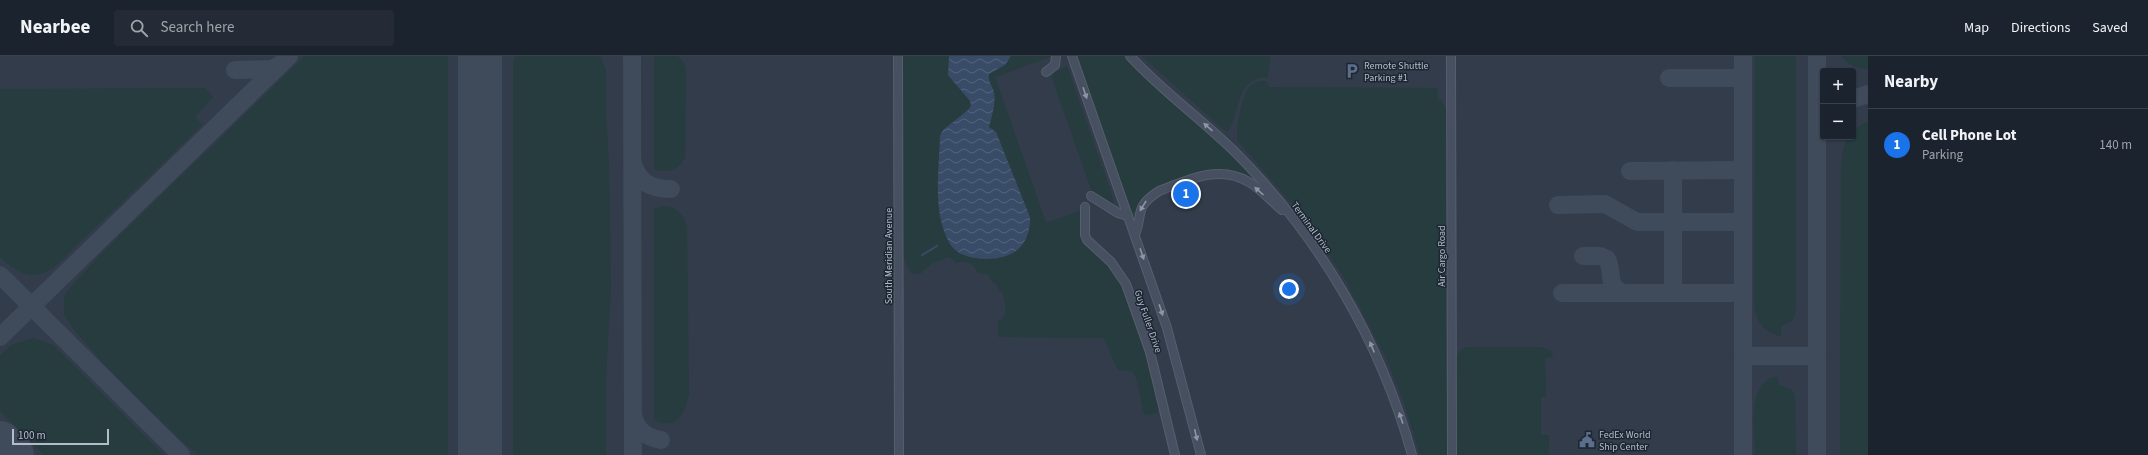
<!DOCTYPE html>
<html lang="en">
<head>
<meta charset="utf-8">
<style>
  body { margin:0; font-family:"Source Sans 3",sans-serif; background:#242b36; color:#f1f3f6 }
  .controls { position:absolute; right:12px; top:12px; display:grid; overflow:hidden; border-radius:4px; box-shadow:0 1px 3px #0004 }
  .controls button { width:36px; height:36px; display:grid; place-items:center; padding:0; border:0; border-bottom:1px solid #39404a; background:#1b232e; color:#f1f3f6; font:20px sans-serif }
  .scale { position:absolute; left:12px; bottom:10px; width:97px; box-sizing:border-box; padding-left:4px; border:2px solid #b4bcc9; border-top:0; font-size:11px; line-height:14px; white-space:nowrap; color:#b4bcc9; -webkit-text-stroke:3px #1d2633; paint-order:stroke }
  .you { position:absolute; left:1289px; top:233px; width:14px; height:14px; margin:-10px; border:3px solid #fff; border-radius:50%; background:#1a73e8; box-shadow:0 0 0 6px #1a73e833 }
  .badge { display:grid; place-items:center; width:26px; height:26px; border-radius:50%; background:#1a73e8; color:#fff; font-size:13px; font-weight:700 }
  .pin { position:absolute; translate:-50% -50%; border:2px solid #fff; box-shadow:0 1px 4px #0006 }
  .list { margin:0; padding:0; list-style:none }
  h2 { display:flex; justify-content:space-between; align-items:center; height:52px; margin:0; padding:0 16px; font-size:17px }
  h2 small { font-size:13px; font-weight:400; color:#a0a4aa }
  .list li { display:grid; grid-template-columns:26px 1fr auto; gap:12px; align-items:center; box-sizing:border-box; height:72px; padding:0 16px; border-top:1px solid #39404a }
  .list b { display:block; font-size:15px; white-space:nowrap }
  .list p { margin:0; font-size:13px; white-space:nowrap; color:#a0a4aa }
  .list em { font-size:13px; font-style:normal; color:#a0a4aa }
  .icon { flex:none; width:22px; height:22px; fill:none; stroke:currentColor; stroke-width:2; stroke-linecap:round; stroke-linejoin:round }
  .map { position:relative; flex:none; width:1868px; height:399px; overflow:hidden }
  header { display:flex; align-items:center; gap:24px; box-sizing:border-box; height:56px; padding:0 20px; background:#1b232e; border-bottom:1px solid #39404a }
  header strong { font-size:19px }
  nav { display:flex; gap:22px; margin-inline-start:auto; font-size:14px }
  .search { width:280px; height:36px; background:#242b36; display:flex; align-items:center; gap:10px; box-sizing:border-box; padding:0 14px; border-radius:4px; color:#a0a4aa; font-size:15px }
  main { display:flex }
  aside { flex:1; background:#1b232e }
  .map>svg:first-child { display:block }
  .airport { fill:#323c4b; fill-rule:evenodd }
  .grass { fill:#263c3f }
  .water { fill:url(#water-waves) }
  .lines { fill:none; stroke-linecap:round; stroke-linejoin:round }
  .stream { stroke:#394c67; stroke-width:2 }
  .taxiway { stroke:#3f4a5a; stroke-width:18 }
  .runway { stroke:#3f4a5a; stroke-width:44 }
  .secondary-casing { stroke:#565f6c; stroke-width:10 }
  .secondary { stroke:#465061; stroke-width:8 }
  .oneway { fill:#8e96a5 }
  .labels { text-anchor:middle; stroke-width:3; stroke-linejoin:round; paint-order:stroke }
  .poi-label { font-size:10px; fill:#b4bcc9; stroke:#1d2633; text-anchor:start }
  .street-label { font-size:10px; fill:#b4bcc9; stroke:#1d2633 }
</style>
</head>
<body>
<header>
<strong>Nearbee</strong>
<div class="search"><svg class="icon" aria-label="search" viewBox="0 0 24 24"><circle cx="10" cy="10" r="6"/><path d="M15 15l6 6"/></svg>Search here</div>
<nav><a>Map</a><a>Directions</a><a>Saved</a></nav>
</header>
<main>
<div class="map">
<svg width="1868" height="399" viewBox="0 0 1868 399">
  <defs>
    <pattern id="water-waves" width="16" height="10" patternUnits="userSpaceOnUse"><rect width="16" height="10" fill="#394c67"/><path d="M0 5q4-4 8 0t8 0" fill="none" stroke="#53647b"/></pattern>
  </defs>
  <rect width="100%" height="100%" fill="#242f3e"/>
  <!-- airport -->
  <path class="airport" d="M0 0H1868V399H0ZM1823 15H1853V81H1823Z"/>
  <!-- grass -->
  <g class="grass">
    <path d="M305 0H448V399H199L183 386 108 312 74 274 64 258V241L68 234 107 192Z"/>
    <path d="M515 0H600L606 14V55L609 110 611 230 606 323V399H513V10Z"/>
    <path d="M654 0H678L684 7 686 15 685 102C677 114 668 118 654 113Z"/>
    <path d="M902 0H1053L995 21 1046 167 1079 155 1082 153V184L1113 215 1122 229 1141 283 1160 352 1157 357 1146 359 1141 353H1143L1136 321 1131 315 1118 314 1104 282 998 281V266C1010 259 1004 248 1003 236L999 235 996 228 993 227 988 218 978 217C972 206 968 204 955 207L954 204 948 201 931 208 920 218 911 217 904 204 902 182Z"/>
    <path d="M1076 0H1125L1218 85 1252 121 1251 123C1226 107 1203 114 1177 123 1158 130 1144 136 1136 156H1130Z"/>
    <path d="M1142 0H1270L1268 21C1237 22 1241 48 1231 70L1228 75H1225Z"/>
    <path d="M1755 0H1796V254L1792 265 1781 270V280C1764 277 1756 265 1754 248Z"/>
    <path d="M1842 0H1868V13C1856 12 1848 10 1842 0Z"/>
    <path d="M1067 10 1114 145 1112 149 1092 136 1052 22 1054 17Z"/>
    <path d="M1266 25 1269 31 1437 32 1438 44 1442 45 1446 53 1447 399H1420L1404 346 1386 302 1345 223 1303 161 1238 85C1235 75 1242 40 1249 31 1254 26 1260 25 1266 25Z"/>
    <path d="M205 32 213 41 195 61 202 69C162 108 121 148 80 186 69 196 56 213 43 217 25 223 12 212 0 201V33Z"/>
    <path d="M1868 65V399H1840L1841 111 1843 94 1847 83 1853 81 1855 73Z"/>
    <path d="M664 150C677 151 683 158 687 170L689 337C686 355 677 376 654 364V153Z"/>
    <path d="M34 282 53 289 164 399H44L0 355V300L11 289Z"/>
    <path d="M1468 291H1541L1551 295 1553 301 1545 302 1546 341H1541V379H1549V399H1455V303L1460 294Z"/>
    <path d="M1773 321H1778L1779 329 1792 334 1795 339 1796 399H1755C1755 374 1746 334 1773 321Z"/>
  </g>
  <!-- water -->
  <path class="water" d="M949 0H1011L1005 9 989 18C989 27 990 26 993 33 997 44 992 59 989 71L996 76 1030 161C1031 174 1025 191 1013 197 997 206 961 206 950 188 932 157 939 115 940 80L943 74 968 54 971 50 970 45 948 19Z"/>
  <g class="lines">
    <!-- stream -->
    <path class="stream" d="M922 199 937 190"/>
    <!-- taxiway -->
    <g class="taxiway">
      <path d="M632 0 633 399"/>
      <path d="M1743 0V399"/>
      <path d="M1817 0V399"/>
      <path d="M235 14 271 13 278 10"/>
      <path d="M1669 22H1743"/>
      <path d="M480 34 483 0"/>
      <path d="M1853 43 1868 38"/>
      <path d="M633 107C638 127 652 133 671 133"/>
      <path d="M1673 114V236"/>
      <path d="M1630 115 1742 114"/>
      <path d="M1558 149 1605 148 1637 166H1743"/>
      <path d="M1583 200H1600L1607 203C1614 215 1606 229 1621 236"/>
      <path d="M0 219 181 399"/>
      <path d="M1562 237H1743"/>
      <path d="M0 281 289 0"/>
      <path d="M1743 300H1817"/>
      <path d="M633 359C636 374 648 382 661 384"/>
    </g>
    <!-- runway -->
    <g class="runway">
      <path d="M480 0V399"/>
      <path d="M0 387 12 399"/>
    </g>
    <defs>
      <g id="secondary">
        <path d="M898 0 899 399"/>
        <path d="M1072 0 1167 272 1201 399"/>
        <path d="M1130 0C1163 36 1203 64 1237 98 1320 182 1381 286 1412 399"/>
        <path d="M1451 0 1452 399"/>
        <path d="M1046 16 1055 9 1056 0"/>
        <path d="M1091 140 1118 157 1128 160"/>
        <path d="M1085 151V179L1087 184 1111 206 1126 228 1150 296 1175 399"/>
        <path d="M1135 179C1144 157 1133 152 1159 135 1188 124 1219 108 1249 126 1261 133 1272 146 1282 154"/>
      </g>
    </defs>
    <!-- secondary casing -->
    <use href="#secondary" class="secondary-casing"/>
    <!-- secondary -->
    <use href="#secondary" class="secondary"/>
  </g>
  <!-- one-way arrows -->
  <defs><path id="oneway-solid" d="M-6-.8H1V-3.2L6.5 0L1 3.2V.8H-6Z"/></defs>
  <g class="oneway">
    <use href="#oneway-solid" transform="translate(1085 37) rotate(71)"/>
    <use href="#oneway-solid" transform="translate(1208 71) rotate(-139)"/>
    <use href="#oneway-solid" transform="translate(1259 135) rotate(-138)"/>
    <use href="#oneway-solid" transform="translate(1143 150) rotate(122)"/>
    <use href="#oneway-solid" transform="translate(1142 198) rotate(71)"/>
    <use href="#oneway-solid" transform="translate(1161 254) rotate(72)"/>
    <use href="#oneway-solid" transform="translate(1372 291) rotate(-113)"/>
    <use href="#oneway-solid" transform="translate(1401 362) rotate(-109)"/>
    <use href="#oneway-solid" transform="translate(1196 379) rotate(77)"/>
  </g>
  <!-- icons -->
  <defs>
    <symbol id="parking-bare" viewBox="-9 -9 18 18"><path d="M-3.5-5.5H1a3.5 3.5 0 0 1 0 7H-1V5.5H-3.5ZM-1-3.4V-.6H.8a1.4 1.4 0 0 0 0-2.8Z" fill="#5c6f8a" stroke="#1d2633" stroke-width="2.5" paint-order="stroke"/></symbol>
    <symbol id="civic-bare" viewBox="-9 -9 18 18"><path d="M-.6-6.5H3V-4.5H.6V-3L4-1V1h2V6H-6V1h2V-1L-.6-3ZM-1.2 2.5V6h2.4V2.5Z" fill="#5c6f8a" stroke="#1d2633" stroke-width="2.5" paint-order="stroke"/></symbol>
  </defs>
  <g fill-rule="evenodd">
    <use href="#parking-bare" x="1341" y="4" width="22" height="22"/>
    <use href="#civic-bare" x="1576" y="373" width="22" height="22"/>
  </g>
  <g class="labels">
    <!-- poi labels -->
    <g class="poi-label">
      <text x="1364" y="13">Remote Shuttle<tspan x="1364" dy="12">Parking #1</tspan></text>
      <text x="1599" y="382">FedEx World<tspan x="1599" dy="12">Ship Center</tspan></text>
    </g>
    <!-- street labels -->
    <g class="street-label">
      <text transform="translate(1312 171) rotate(54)" y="4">Terminal Drive</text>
      <text transform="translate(888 200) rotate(-90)" y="4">South Meridian Avenue</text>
      <text transform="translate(1441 200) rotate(-90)" y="4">Air Cargo Road</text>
      <text transform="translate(1149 265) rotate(71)" y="4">Guy Fuller Drive</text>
    </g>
  </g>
</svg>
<div class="controls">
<button>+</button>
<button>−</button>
</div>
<div class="scale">100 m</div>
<div class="you"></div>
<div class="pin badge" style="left:1186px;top:138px">1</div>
</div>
<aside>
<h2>Nearby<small></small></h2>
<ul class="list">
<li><span class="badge">1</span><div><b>Cell Phone Lot</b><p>Parking</p></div><em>140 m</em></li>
</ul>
</aside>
</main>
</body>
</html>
